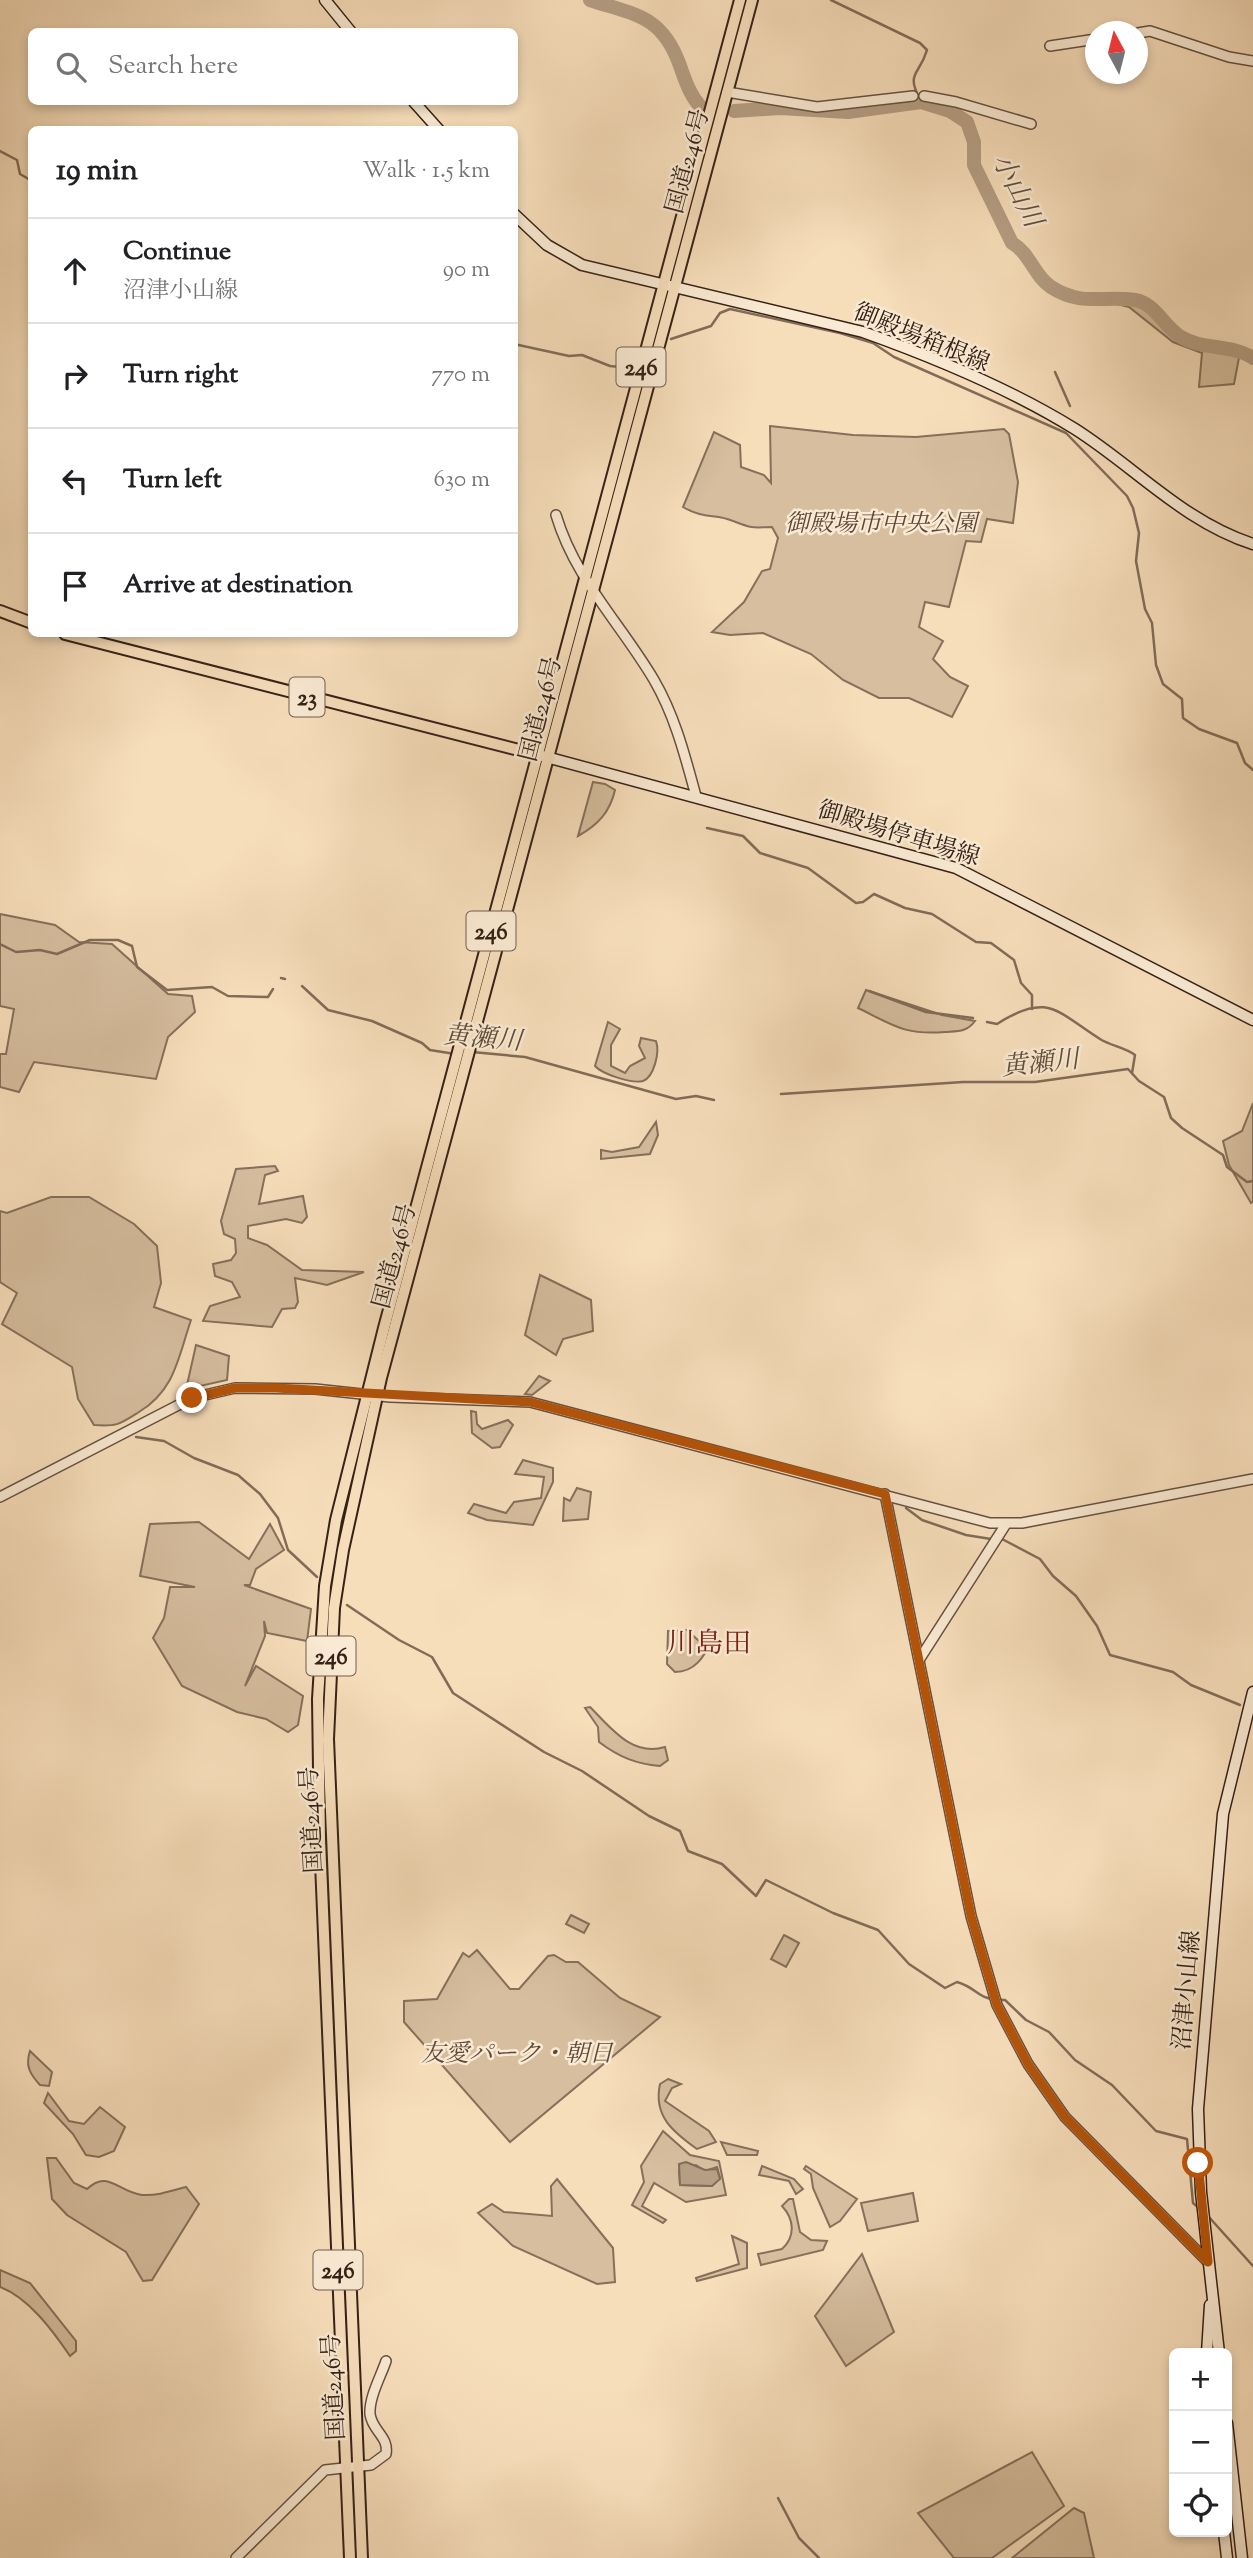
<!DOCTYPE html>
<html lang="en">
<head>
<meta charset="utf-8">
<style>
  body { margin:0; font-family:"Sorts Mill Goudy","Noto Serif JP",serif; background:#f6f6f6; color:#202124 }
  .controls { position:absolute; right:21px; bottom:21px; display:grid; overflow:hidden; border-radius:10px; box-shadow:0 4px 10px #0003 }
  .controls button { width:63px; height:63px; display:grid; place-items:center; padding:0; border:0; border-bottom:2px solid #e0e0e0; background:#fff; color:#202124; font:35px sans-serif }
  .compass { position:absolute; left:1085px; top:21px; width:63px; height:63px; border-radius:50%; background:#fff; box-shadow:0 4px 10px #0003; rotate:353deg }
  .stop { position:absolute; width:21px; height:21px; margin:-16px; border:5px solid #b45309; border-radius:50%; background:#fff }
  .stop.end { background:#b45309; border-color:#fff; box-shadow:0 2px 7px #0008 }
  .list { margin:0; padding:0; list-style:none }
  h2 { display:flex; justify-content:space-between; align-items:center; height:91px; margin:0; padding:0 28px; font-size:30px }
  h2 small { font-size:23px; font-weight:400; color:#757577 }
  .list li { display:grid; grid-template-columns:46px 1fr auto; gap:21px; align-items:center; box-sizing:border-box; height:105px; padding:0 28px; border-top:2px solid #e0e0e0 }
  .list b { display:block; font-size:26px; white-space:nowrap }
  .list p { margin:0; font-size:23px; white-space:nowrap; color:#757577 }
  .list em { font-size:23px; font-style:normal; color:#757577 }
  .icon { flex:none; width:38px; height:38px; fill:none; stroke:currentColor; stroke-width:2; stroke-linecap:round; stroke-linejoin:round }
  .map { position:relative; flex:none; width:1253px; height:2558px; overflow:hidden }
  .search { position:absolute; background:#fff; box-shadow:0 4px 10px #0003; left:28px; top:28px; width:490px; height:77px; display:flex; align-items:center; gap:18px; box-sizing:border-box; padding:0 24px; border-radius:10px; color:#757577; font-size:26px }
  .panel { position:absolute; background:#fff; box-shadow:0 4px 10px #0003; left:28px; top:126px; width:490px; height:511px; border-radius:10px }
  .map>svg:first-child { display:block }
  .green { fill:#d6be9f; stroke:#86705b; stroke-width:2; fill-rule:evenodd }
  .water { fill:#b59e83; stroke:#826c58; stroke-width:2 }
  .lines { fill:none; stroke-linecap:round; stroke-linejoin:round }
  .stream { stroke:#826c58; stroke-width:2.5 }
  .river { stroke:#b59e83; stroke-width:14 }
  .tertiary-casing { stroke:#665040; stroke-width:12 }
  .secondary-casing { stroke:#362117; stroke-width:13 }
  .primary-casing { stroke:#362117; stroke-width:14 }
  .trunk-casing { stroke:#362117; stroke-width:14 }
  .tertiary { stroke:#faead3; stroke-width:9 }
  .secondary { stroke:#faead3; stroke-width:10 }
  .primary { stroke:#f7debb; stroke-width:10 }
  .trunk { stroke:#f7debb; stroke-width:10 }
  .route { stroke:#b45309; stroke-width:9 }
  .labels { text-anchor:middle; stroke-width:5; stroke-linejoin:round; paint-order:stroke }
  .shield { fill:#faead3; stroke:#715d4f; stroke-width:2 }
  .shield-label { font-size:23px; font-weight:bold; fill:#362117 }
  .street-label { font-size:24px; fill:#362117; stroke:#faead3 }
  .park-label { font-size:24px; font-style:italic; fill:#5e4839; stroke:#faead3 }
  .water-label { font-size:26px; font-style:italic; fill:#624d3d; stroke:#faead3 }
  .quarter-label { font-size:28px; fill:#7a1f14; stroke:#faead3 }
</style>
</head>
<body>
<div class="map">
<svg width="1253" height="2558" viewBox="0 0 1253 2558">
  <rect width="100%" height="100%" fill="#f7debb"/>
  <filter id="stains"><feTurbulence type="fractalNoise" baseFrequency=".00286" numOctaves="4"/><feColorMatrix values="0 0 0 0 .2 0 0 0 0 .09 0 0 0 0 .02 0 0 0 .5 -.17"/></filter>
  <radialGradient id="worn" r=".72"><stop offset=".6" stop-color="#630" stop-opacity="0"/><stop offset="1" stop-color="#630" stop-opacity=".3"/></radialGradient>
  <!-- green -->
  <g class="green">
    <path d="M1077 294 1148 300 1186 337 1241 347 1234 384 1199 387 1202 353 1173 342 1129 307Z"/>
    <path d="M770 426 853 435 916 437 1004 429 1009 434 1018 482 1013 523 987 519 981 542 966 541 949 607 925 602 919 627 943 641 933 659 950 677 968 686 952 717 909 698H879L843 680 811 654 763 633 730 635 712 632 744 602 762 571 770 569 778 538 772 527C750 528 751 528 733 521 715 513 705 520 683 507L714 432 740 445 741 467 764 475 771 483Z"/>
    <path d="M593 782 605 784 615 790C610 812 598 825 578 836Z"/>
    <path d="M0 914 55 925 79 942 112 944 168 994 192 996 195 1012 168 1037 156 1079 34 1062 19 1092 0 1087V1054H6L14 1009 0 1006Z"/>
    <path d="M866 990 942 1015 975 1021C967 1032 958 1031 945 1032 904 1035 895 1026 858 1008Z"/>
    <path d="M608 1022 620 1029 611 1045V1066L625 1073 630 1066 645 1058 639 1046 641 1038 656 1041C660 1052 654 1077 643 1081 632 1084 602 1074 595 1066Z"/>
    <path d="M1253 1103V1202L1251 1203 1229 1165 1223 1141 1242 1131Z"/>
    <path d="M656 1122 658 1135 650 1154 601 1159V1150L612 1152 639 1147Z"/>
    <path d="M275 1166 278 1171 265 1175 259 1204 303 1196 307 1217 302 1223 286 1219 248 1226V1238L267 1245 302 1270 364 1272 327 1285 295 1278 298 1302 295 1308 282 1309 272 1327 203 1321 210 1306 240 1297 232 1282 215 1276 213 1264 231 1260 236 1253 235 1239 224 1234 221 1221 236 1169Z"/>
    <path d="M51 1197H89L134 1224 157 1246 161 1283 154 1307 191 1320C178 1358 175 1390 139 1412 120 1424 117 1427 94 1425L78 1399 72 1367 2 1324 17 1293 0 1282V1211L7 1213Z"/>
    <path d="M540 1275 591 1300 593 1331 563 1339 556 1355 525 1335Z"/>
    <path d="M196 1345 229 1356 227 1380 191 1388 187 1385Z"/>
    <path d="M539 1376 550 1381 532 1395 525 1394Z"/>
    <path d="M471 1411 476 1412 477 1424 482 1429 508 1420 513 1425 500 1447 492 1448 472 1433Z"/>
    <path d="M523 1460 553 1468V1482L533 1525 487 1520 468 1513 474 1504 506 1513 514 1502 541 1498 544 1477 515 1474Z"/>
    <path d="M577 1488 591 1492 588 1519 563 1521 564 1498 570 1501Z"/>
    <path d="M199 1522 249 1559 270 1524 284 1550 256 1569 250 1585H244L311 1609 307 1641 267 1633 264 1621 265 1636 245 1686 256 1666 303 1696 298 1725 288 1732 266 1719 237 1712 182 1686 153 1638 164 1618 170 1587H195L140 1576 150 1524Z"/>
    <path d="M687 1630 701 1643 712 1640C704 1657 695 1672 675 1672L667 1664 668 1631Z"/>
    <path d="M590 1707C611 1728 632 1757 665 1747L668 1760 660 1766C636 1764 619 1757 599 1742L598 1727 585 1708Z"/>
    <path d="M571 1915 589 1924 584 1933 566 1924Z"/>
    <path d="M784 1935 799 1943 786 1967 771 1959Z"/>
    <path d="M477 1950 510 1989H519L548 1956 554 1955 566 1962H578L620 1998 660 2017 510 2142 404 2022V2001L437 1999 463 1953 469 1957Z"/>
    <path d="M30 2051 52 2072 49 2086 40 2085C30 2074 25 2066 30 2051Z"/>
    <path d="M668 2079 681 2084 672 2088 665 2101 709 2131 716 2142 697 2149C673 2132 653 2116 660 2084Z"/>
    <path d="M48 2093 69 2121 84 2124 100 2107 125 2127 114 2151 99 2157 86 2155 73 2134 44 2103Z"/>
    <path d="M663 2131 690 2155 719 2161 726 2195 686 2202 654 2183 642 2206 666 2220 663 2223 632 2205 644 2182 641 2166ZM696 2165 705 2171 717 2167 720 2178 712 2186 680 2185 679 2170Z"/>
    <path d="M721 2142 758 2151 757 2155H727Z"/>
    <path d="M47 2158H56L74 2183 87 2189C108 2169 118 2192 142 2195 157 2196 171 2191 186 2187L199 2204 152 2280 143 2281 126 2252 67 2215 52 2199Z"/>
    <path d="M762 2166 794 2179 803 2189 796 2194 789 2181 759 2175Z"/>
    <path d="M806 2166 857 2199 840 2221 830 2227 813 2188 811 2174 804 2169Z"/>
    <path d="M557 2179 613 2248 615 2282 597 2284 513 2246 478 2213 492 2204 504 2212 552 2216 551 2186Z"/>
    <path d="M913 2193 918 2221 868 2231 861 2203Z"/>
    <path d="M789 2199H793L800 2232 811 2240 827 2241 823 2250 761 2265 758 2254 782 2249C796 2236 794 2219 782 2206Z"/>
    <path d="M732 2236 747 2243V2268L697 2281 696 2278 739 2264Z"/>
    <path d="M862 2254 894 2332 846 2366 815 2316Z"/>
    <path d="M0 2270 30 2283 76 2341V2351L70 2356C53 2331 29 2298 0 2287Z"/>
    <path d="M1032 2452 1064 2506 992 2558H954L918 2513Z"/>
    <path d="M1074 2508 1084 2513 1094 2558H1012Z"/>
  </g>
  <!-- water -->
  <path class="water" d="M686 2162 705 2170 717 2169 720 2179 712 2186 680 2185 679 2164Z"/>
  <g class="lines">
    <!-- stream -->
    <g class="stream">
      <path d="M831 0 920 43 927 50C919 77 905 71 921 102"/>
      <path d="M0 151 17 160 20 174 32 181"/>
      <path d="M671 339 711 326 720 313 730 309 840 333 873 343 894 357 1066 433 1127 496 1133 508 1139 533 1136 561 1145 609 1152 623 1156 665 1163 684 1182 699 1183 718 1199 729 1237 743 1245 763 1253 770"/>
      <path d="M514 344 569 356 582 355 610 366 620 367 636 361"/>
      <path d="M1055 372 1070 406"/>
      <path d="M707 828 743 836 760 853 808 868 856 903 863 902 874 894 905 908 932 914 976 942 991 943 1014 960 1021 983 1032 995V1009"/>
      <path d="M0 944 16 952 40 950 57 954 90 940H118L132 946 137 967 167 990 212 987 228 996 268 997 273 989"/>
      <path d="M281 978 285 979"/>
      <path d="M302 986 328 1010 372 1021 422 1043 430 1050 455 1054"/>
      <path d="M869 991 926 1012 973 1018"/>
      <path d="M987 1022 997 1024C1048 991 1057 1012 1100 1039 1111 1046 1124 1047 1135 1055L1132 1073"/>
      <path d="M472 1052 525 1057 676 1099 696 1096 714 1100"/>
      <path d="M781 1094 963 1082H1035L1128 1069 1139 1081 1164 1097 1171 1118 1182 1128 1223 1155 1227 1167 1247 1182 1253 1181"/>
      <path d="M136 1437 164 1441 194 1458 238 1475 260 1494 278 1518 288 1550 317 1577"/>
      <path d="M906 1508 922 1520 966 1535 991 1539"/>
      <path d="M1002 1539 1040 1559 1053 1576 1076 1596 1097 1626 1110 1655 1173 1672 1191 1685 1240 1705"/>
      <path d="M347 1605 399 1640 432 1657 453 1693 544 1752 582 1771 649 1816 680 1831 688 1851 722 1864 756 1896 766 1880 833 1913 878 1930 909 1964 945 1988 957 1982C980 1989 976 2000 1005 2000L1026 2020 1049 2032 1075 2060 1112 2085 1156 2131 1187 2139 1193 2203 1200 2209"/>
      <path d="M1208 2216 1253 2266"/>
      <path d="M778 2498 799 2538 819 2558"/>
    </g>
    <!-- river -->
    <g class="river">
      <path d="M590 0C635 15 661 15 679 63 685 79 689 94 700 106"/>
      <path d="M734 111 780 108 848 112 921 102 950 111 967 122 974 142V165L1012 243C1030 253 1034 276 1051 287 1082 307 1104 295 1135 300 1155 303 1164 327 1181 337 1202 350 1232 344 1253 358"/>
    </g>
    <defs>
      <g id="tertiary">
        <path d="M1138 33 1150 31 1229 57 1253 61"/>
        <path d="M1050 46 1096 39"/>
        <path d="M727 92 817 107 913 96"/>
        <path d="M924 96 956 102 1031 124"/>
        <path d="M556 515C575 579 621 624 654 680 675 716 685 756 696 796"/>
        <path d="M885 1494 971 1916 997 2005 1028 2064 1065 2117 1208 2262"/>
        <path d="M0 1497 192 1398 235 1388 315 1389 390 1397 530 1402 990 1523H1022L1253 1479"/>
        <path d="M919 1660 1006 1524"/>
        <path d="M236 2558 325 2470 371 2465 386 2454C389 2436 372 2431 370 2414 369 2397 381 2376 386 2361"/>
      </g>
      <g id="secondary">
        <path d="M325 0 351 32"/>
        <path d="M414 102 439 130"/>
        <path d="M514 214 547 245 582 265 863 332C933 357 1012 390 1075 429 1135 467 1184 522 1253 544"/>
        <path d="M550 758 956 868 1253 1020"/>
        <path d="M1207 2353 1210 2305"/>
        <path d="M1219 2353 1201 2192 1198 2109 1223 1814 1253 1692"/>
        <path d="M1227 2423 1242 2558"/>
        <path d="M1224 2532 1227 2558"/>
      </g>
      <g id="primary">
        <path d="M0 611 32 623"/>
        <path d="M65 634 550 758"/>
      </g>
      <g id="trunk">
        <path d="M350 2558 320 1839 318 1699 325 1586 336 1520 384 1328 740 0"/>
        <path d="M362 2558 328 1739 334 1608 343 1550 381 1378 752 0"/>
      </g>
    </defs>
    <!-- tertiary casing -->
    <use href="#tertiary" class="tertiary-casing"/>
    <!-- secondary casing -->
    <use href="#secondary" class="secondary-casing"/>
    <!-- primary casing -->
    <use href="#primary" class="primary-casing"/>
    <!-- trunk casing -->
    <use href="#trunk" class="trunk-casing"/>
    <!-- tertiary -->
    <use href="#tertiary" class="tertiary"/>
    <!-- secondary -->
    <use href="#secondary" class="secondary"/>
    <!-- primary -->
    <use href="#primary" class="primary"/>
    <!-- trunk -->
    <use href="#trunk" class="trunk"/>
  </g>
  <g class="lines">
    <!-- route -->
    <path class="route" d="M192 1398 235 1388H276L530 1402 885 1494 971 1916 997 2005 1028 2064 1065 2117 1208 2262 1198 2163"/>
  </g>
  <g class="labels">
    <!-- shield labels -->
    <g class="shield">
      <rect x="616.5" y="347.5" width="49" height="39" rx="5"/>
      <rect x="289.5" y="677.5" width="35" height="39" rx="5"/>
      <rect x="466.5" y="911.5" width="49" height="39" rx="5"/>
      <rect x="306.5" y="1636.5" width="49" height="39" rx="5"/>
      <rect x="313.5" y="2250.5" width="49" height="39" rx="5"/>
    </g>
    <g class="shield-label">
      <text x="641" y="375">246</text>
      <text x="307" y="705">23</text>
      <text x="491" y="939">246</text>
      <text x="331" y="1664">246</text>
      <text x="338" y="2278">246</text>
    </g>
    <!-- street labels -->
    <g class="street-label">
      <text transform="translate(687 161) rotate(-75)" y="8">国道246号</text>
      <text transform="translate(922 337) rotate(22)" y="8">御殿場箱根線</text>
      <text transform="translate(540 709) rotate(-76)" y="8">国道246号</text>
      <text transform="translate(899 833) rotate(17)" y="8">御殿場停車場線</text>
      <text transform="translate(394 1256) rotate(-75)" y="8">国道246号</text>
      <text transform="translate(311 1820) rotate(-93)" y="8">国道246号</text>
      <text transform="translate(1186 1990) rotate(-85)" y="8">沼津小山線</text>
      <text transform="translate(333 2387) rotate(-93)" y="8">国道246号</text>
    </g>
    <!-- park labels -->
    <g class="park-label">
      <text x="881" y="531">御殿場市中央公園</text>
      <text x="517" y="2061">友愛パーク・朝日</text>
    </g>
    <!-- water labels -->
    <g class="water-label">
      <text transform="translate(1018 190) rotate(63)" y="9">小山川</text>
      <text transform="translate(483 1037) rotate(5)" y="9">黄瀬川</text>
      <text transform="translate(1040 1062) rotate(-6)" y="9">黄瀬川</text>
    </g>
    <!-- quarter labels -->
    <g class="quarter-label">
      <text x="709" y="1652">川島田</text>
    </g>
  </g>
  <rect width="100%" height="100%" filter="url(#stains)"/>
  <rect width="100%" height="100%" fill="url(#worn)"/>
</svg>
<div class="controls">
<button>+</button>
<button>−</button>
<button><svg class="icon" aria-label="locate" viewBox="0 0 24 24"><circle cx="12" cy="12" r="6"/><path d="M12 2v4M12 18v4M2 12h4M18 12h4"/></svg></button>
</div>
<svg class="compass" viewBox="-18 -18 36 36"><path d="M0-13l5 13h-10z" fill="#e53935"/><path d="M0 13l5-13h-10z" fill="#757577"/></svg>
<div class="stop" style="left:1198px;top:2163px"></div>
<div class="stop end" style="left:192px;top:1398px"></div>
<div class="search"><svg class="icon" aria-label="search" viewBox="0 0 24 24"><circle cx="10" cy="10" r="6"/><path d="M15 15l6 6"/></svg>Search here</div>
<section class="panel">
<h2>19 min<small>Walk · 1.5 km</small></h2>
<ul class="list">
<li><svg class="icon" aria-label="ahead" viewBox="0 0 24 24"><path d="M12 20V5M6 11l6-6 6 6"/></svg><div><b>Continue</b><p>沼津小山線</p></div><em>90 m</em></li>
<li><svg class="icon" aria-label="right" viewBox="0 0 24 24"><path d="M7 20v-9h11M14 6l5 5-5 5"/></svg><div><b>Turn right</b></div><em>770 m</em></li>
<li><svg class="icon" aria-label="left" viewBox="0 0 24 24"><path d="M17 20v-9H6M10 6l-5 5 5 5"/></svg><div><b>Turn left</b></div><em>630 m</em></li>
<li><svg class="icon" aria-label="arrive" viewBox="0 0 24 24"><path d="M6 21V4h12l-3 4 3 4H6"/></svg><div><b>Arrive at destination</b></div></li>
</ul>
</section>
</div>
</body>
</html>
